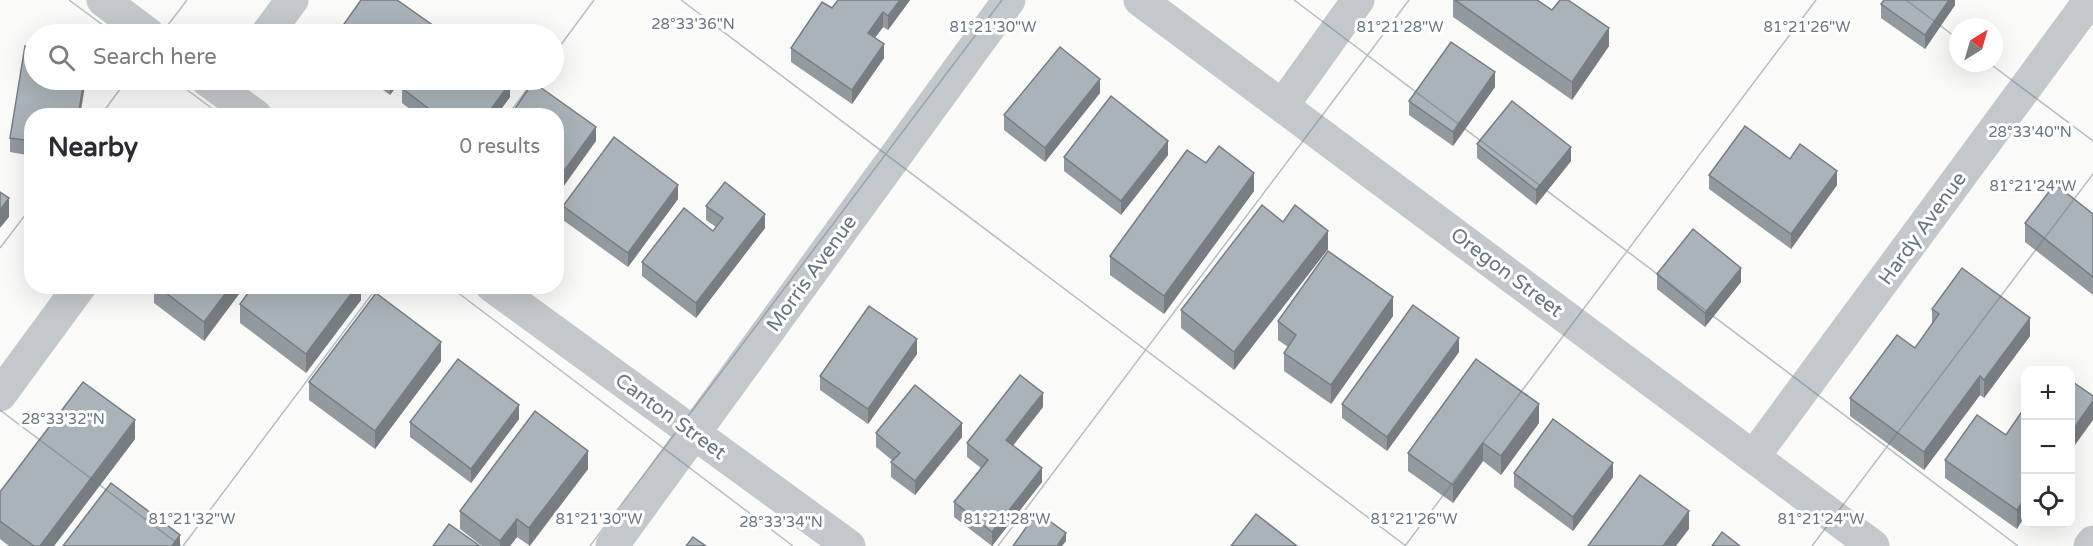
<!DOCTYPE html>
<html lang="en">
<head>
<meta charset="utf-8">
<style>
  body { margin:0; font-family:"Varela Round",sans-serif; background:#f7f7f7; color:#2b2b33 }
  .controls { position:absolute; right:18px; bottom:18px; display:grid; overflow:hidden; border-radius:12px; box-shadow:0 6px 24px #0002 }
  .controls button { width:54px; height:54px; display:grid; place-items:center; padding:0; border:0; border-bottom:2px solid #e1e1e2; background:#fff; color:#2b2b33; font:30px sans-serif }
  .compass { position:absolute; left:1949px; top:18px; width:54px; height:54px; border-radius:50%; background:#fff; box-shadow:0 6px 24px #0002; rotate:37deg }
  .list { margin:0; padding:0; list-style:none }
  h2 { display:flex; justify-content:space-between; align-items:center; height:78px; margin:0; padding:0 24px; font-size:26px }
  h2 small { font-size:20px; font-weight:400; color:#7c7c81 }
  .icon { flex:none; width:33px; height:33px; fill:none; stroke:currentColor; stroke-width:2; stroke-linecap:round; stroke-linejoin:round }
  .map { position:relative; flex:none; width:2093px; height:546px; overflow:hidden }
  .search { position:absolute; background:#fff; box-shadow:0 6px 24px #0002; left:24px; top:24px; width:540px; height:66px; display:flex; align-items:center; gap:15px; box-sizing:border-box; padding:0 21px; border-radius:33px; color:#7c7c81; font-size:22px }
  .panel { position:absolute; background:#fff; box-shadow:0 6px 24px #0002; left:24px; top:108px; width:540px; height:186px; border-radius:24px }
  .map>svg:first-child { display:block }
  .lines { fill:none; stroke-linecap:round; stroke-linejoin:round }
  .minor { stroke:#c3c8cc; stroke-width:33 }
  .wall { fill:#929a9f }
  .shaded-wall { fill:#777d82 }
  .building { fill:#aab3b9; stroke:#777d82; stroke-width:1.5 }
  .ticks { fill:none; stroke:#657683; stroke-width:1.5; stroke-opacity:0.45 }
  .labels { text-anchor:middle; stroke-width:6; stroke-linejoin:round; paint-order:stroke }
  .street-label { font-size:20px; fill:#657683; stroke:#fff }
  .ticks-label { font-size:15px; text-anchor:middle; fill:#657683; stroke:#fff; stroke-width:6; stroke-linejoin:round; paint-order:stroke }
</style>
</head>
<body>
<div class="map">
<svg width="2093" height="546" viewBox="0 0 2093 546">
  <rect width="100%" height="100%" fill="#fafaf8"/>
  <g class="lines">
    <!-- minor -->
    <g class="minor">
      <path d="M103 0 148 34"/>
      <path d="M1140 0 1873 546"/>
      <path d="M267 34 292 0"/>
      <path d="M207 80 256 116"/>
      <path d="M1283 105 1358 0"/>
      <path d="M492 286 849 546"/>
      <path d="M0 395 80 286"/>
      <path d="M1754 456 2090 0"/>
      <path d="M612 546 1009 0"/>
      <path d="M2090 546 2093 542"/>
    </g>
  </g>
  <!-- wall -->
  <g class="wall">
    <path d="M910 0 888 30 883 27 875 38 884 58 852 104 791 62V48L832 8Z"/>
    <path d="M1453 0H1537L1609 46 1572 100 1453 17Z"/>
    <path d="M1955 0V5L1925 49 1881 18V4Z"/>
    <path d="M369 80H401L390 95Z"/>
    <path d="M1495 87 1453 146 1409 115V101Z"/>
    <path d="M402 88 510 97 496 116H419L402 103Z"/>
    <path d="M1100 93 1045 162 1004 130V115Z"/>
    <path d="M32 116V156L10 152V138Z"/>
    <path d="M1477 144 1571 161 1536 205 1477 158Z"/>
    <path d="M1168 155 1121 215 1064 171V157Z"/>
    <path d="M1790 159 1837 185 1791 249 1709 189V175Z"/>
    <path d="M1206 163 1254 191 1164 314 1110 275V256Z"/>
    <path d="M678 199 628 267 563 220V206Z"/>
    <path d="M706 206 765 228 696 318 642 276V262L713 231 716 227 706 220Z"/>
    <path d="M2093 214V295L2025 242V223Z"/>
    <path d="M1283 222 1328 249 1234 370 1181 328V310Z"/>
    <path d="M1657 274 1741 282 1705 327 1657 289Z"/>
    <path d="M154 286H245L204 341 154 303Z"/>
    <path d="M361 286V300L306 373 240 323V304Z"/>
    <path d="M1932 309 2030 336 1984 398 1980 395 1924 470 1850 416V398L1915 348 1932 325Z"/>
    <path d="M1393 316 1331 404 1284 371V353L1288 347 1278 340V321Z"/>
    <path d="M1459 352 1387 451 1342 418V404Z"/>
    <path d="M917 354 868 424 820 390V376Z"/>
    <path d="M441 361 375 449 309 400V382Z"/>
    <path d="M1043 407 1013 446 1042 482 992 546 954 517V502L981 468 967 457V443Z"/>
    <path d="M2025 407 2017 529 1945 478V460L2006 435Z"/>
    <path d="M519 419 471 483 410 437V422Z"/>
    <path d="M1539 423 1501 475 1483 461 1453 503 1408 471V453Z"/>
    <path d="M876 433 962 437 915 495 891 477V462L893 461 876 447Z"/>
    <path d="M135 439 54 546H9L0 539V492Z"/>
    <path d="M588 469 530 546 517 537 510 546H482L460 529V511Z"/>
    <path d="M1514 473 1613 477 1573 531 1514 487Z"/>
  </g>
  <!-- shaded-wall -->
  <g class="shaded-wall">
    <path d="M900 0H910L888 30V16Z"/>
    <path d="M1949 0H1955V5L1925 49V35Z"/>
    <path d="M883 12V27L868 47V33Z"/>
    <path d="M431 24V34H423Z"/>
    <path d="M1609 28V46L1572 100V82Z"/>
    <path d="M884 44V58L852 104V90Z"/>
    <path d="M1495 72V87L1453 146V132Z"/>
    <path d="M1100 79V93L1045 162V148Z"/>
    <path d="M84 80H86L80 116H78Z"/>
    <path d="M391 80H401L390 95V81Z"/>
    <path d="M510 83V97L496 116H486Z"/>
    <path d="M596 127V141L556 197V182Z"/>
    <path d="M1168 141V155L1121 215V201Z"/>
    <path d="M1571 147V161L1536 205V190Z"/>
    <path d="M1837 171V185L1791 249V234Z"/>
    <path d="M1254 173V191L1164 314V296Z"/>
    <path d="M678 185V199L628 267V253Z"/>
    <path d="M9 198V217L0 228V210Z"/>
    <path d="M765 214V228L696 318V303Z"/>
    <path d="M1328 231V249L1234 370V352Z"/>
    <path d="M1741 268V282L1705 327V313Z"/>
    <path d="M231 286H245L204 341V322Z"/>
    <path d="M357 286H361V300L306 373V354Z"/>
    <path d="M1393 297V316L1331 404V385Z"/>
    <path d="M2030 318V336L1984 398V380Z"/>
    <path d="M1459 338V352L1387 451V437Z"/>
    <path d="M917 339V354L868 424V409Z"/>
    <path d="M441 342V361L375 449V431Z"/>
    <path d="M1980 376V395L1924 470V452Z"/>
    <path d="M1043 393V407L1006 454V440Z"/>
    <path d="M2093 401V420L2070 452V434Z"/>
    <path d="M1539 404V423L1501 475V456Z"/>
    <path d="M519 405V419L471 483V469Z"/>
    <path d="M135 420V439L54 546H40Z"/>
    <path d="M962 423V437L915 495V481Z"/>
    <path d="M1483 443V461L1453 503V485Z"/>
    <path d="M588 451V469L529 546V528Z"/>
    <path d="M1613 463V477L1573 531V517Z"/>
    <path d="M1042 468V482L992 546V532Z"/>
    <path d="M2025 498V516L2017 529V510Z"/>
    <path d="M1689 511V529L1676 546H1663Z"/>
    <path d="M517 519V537L510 546H500V541Z"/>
    <path d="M1066 533V541L1062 546H1057Z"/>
    <path d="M180 535V546H172Z"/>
  </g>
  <!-- building -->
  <g class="building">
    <path d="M361 0H397L431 24 423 34H337Z"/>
    <path d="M838 0H900L888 16 883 12 868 33 884 44 852 90 791 48 822 2 832 8Z"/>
    <path d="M1455 0H1537L1552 10 1560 0H1568L1609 28 1572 82Z"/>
    <path d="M1884 0H1949L1925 35 1881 4Z"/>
    <path d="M1451 42 1495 72 1453 132 1409 101Z"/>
    <path d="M25 46 34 48V80H84L78 116H32V141L10 138Z"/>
    <path d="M1060 47 1100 79 1045 148 1004 115Z"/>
    <path d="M409 80H506L510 83 486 116H438L402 88Z"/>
    <path d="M533 82 596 127 556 182V116H510Z"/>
    <path d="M1111 96 1168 141 1121 201 1064 157Z"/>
    <path d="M1512 101 1571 147 1536 190 1477 144Z"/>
    <path d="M1745 126 1790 159 1800 144 1837 171 1791 234 1709 175Z"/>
    <path d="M614 137 678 185 628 253 563 206Z"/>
    <path d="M1219 146 1254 173 1164 296 1110 256 1187 150 1206 163Z"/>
    <path d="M725 182 765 214 696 303 642 262 684 208 713 231 723 218 706 206Z"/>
    <path d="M2055 184 2093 214V277L2025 223Z"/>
    <path d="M0 192 9 198 0 210Z"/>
    <path d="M1262 205 1283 222 1295 205 1328 231 1234 352 1181 310Z"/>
    <path d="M1693 229 1741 268 1705 313 1657 274Z"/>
    <path d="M1328 251 1393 297 1331 385 1284 353 1296 335 1278 321Z"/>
    <path d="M1962 268 2030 318 1984 380 1980 376 1924 452 1850 398 1897 335 1915 348 1939 314 1932 309Z"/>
    <path d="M157 286H231L204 322Z"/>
    <path d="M253 286H357L306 354 240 304Z"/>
    <path d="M376 293 441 342 375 431 309 382Z"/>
    <path d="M1413 305 1459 338 1387 437 1342 404Z"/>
    <path d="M869 306 917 339 868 409 820 376Z"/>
    <path d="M458 359 519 405 471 469 410 422Z"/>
    <path d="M1476 359 1539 404 1501 456 1483 443 1453 485 1408 453Z"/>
    <path d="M1020 375 1043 393 1006 440 1042 468 992 532 954 502 988 460 967 443Z"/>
    <path d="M2070 380 2093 396V401L2070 434Z"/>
    <path d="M83 382 135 420 40 546H34L0 521V492Z"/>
    <path d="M915 385 962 423 915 481 891 462 900 453 876 433Z"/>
    <path d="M2025 407V498L2017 510 1945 460 1977 415 2006 435Z"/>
    <path d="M535 411 588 451 529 528 517 519 500 541 460 511Z"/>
    <path d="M1553 419 1613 463 1573 517 1514 473Z"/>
    <path d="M1640 475 1689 511 1663 546H1588Z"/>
    <path d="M111 483 180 535 172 546H63Z"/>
    <path d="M1037 512 1066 533 1057 546H1013Z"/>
    <path d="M1256 514 1297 546H1231Z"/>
    <path d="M449 524 480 546H433Z"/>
    <path d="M1722 532 1740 546H1712Z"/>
    <path d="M693 537 706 546H686Z"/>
  </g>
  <!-- ticks -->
  <path class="ticks" d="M69 0 115 34M681 0 1406 546M1294 0 2018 546M1906 0 1958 39M161 34 187 0M554 54 594 0M1989 63 2093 141M174 80 222 116M100 116 127 80M507 116 534 80M0 248 32 206M449 286 793 546M0 410 181 546M183 546 378 286M590 546 1002 0M998 546 1409 0M1405 546 1816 0M1812 546 2093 174"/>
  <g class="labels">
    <!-- street labels -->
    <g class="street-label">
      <text transform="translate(1922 228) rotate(-54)" y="7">Hardy Avenue</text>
      <text transform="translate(1507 272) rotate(37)" y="7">Oregon Street</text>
      <text transform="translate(811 273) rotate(-54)" y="7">Morris Avenue</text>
      <text transform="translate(671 416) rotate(36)" y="7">Canton Street</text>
    </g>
  </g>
  <g class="ticks-label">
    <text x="693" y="29">28°33'36"N</text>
    <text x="993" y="32">81°21'30"W</text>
    <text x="1400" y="32">81°21'28"W</text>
    <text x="1807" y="32">81°21'26"W</text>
    <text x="2030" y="137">28°33'40"N</text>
    <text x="2033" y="191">81°21'24"W</text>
    <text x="63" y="424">28°33'32"N</text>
    <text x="192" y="524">81°21'32"W</text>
    <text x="599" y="524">81°21'30"W</text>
    <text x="1007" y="524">81°21'28"W</text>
    <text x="1414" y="524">81°21'26"W</text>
    <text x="1821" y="524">81°21'24"W</text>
    <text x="781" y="527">28°33'34"N</text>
  </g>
</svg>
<div class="controls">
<button>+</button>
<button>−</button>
<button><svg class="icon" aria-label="locate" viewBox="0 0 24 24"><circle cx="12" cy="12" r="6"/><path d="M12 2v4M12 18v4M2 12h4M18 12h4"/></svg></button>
</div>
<svg class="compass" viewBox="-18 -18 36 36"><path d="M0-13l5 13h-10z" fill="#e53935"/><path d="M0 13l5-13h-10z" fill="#7c7c81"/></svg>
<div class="search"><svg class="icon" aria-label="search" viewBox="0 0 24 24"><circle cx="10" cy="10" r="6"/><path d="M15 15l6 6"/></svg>Search here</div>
<section class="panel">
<h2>Nearby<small>0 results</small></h2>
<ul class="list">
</ul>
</section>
</div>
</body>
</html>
